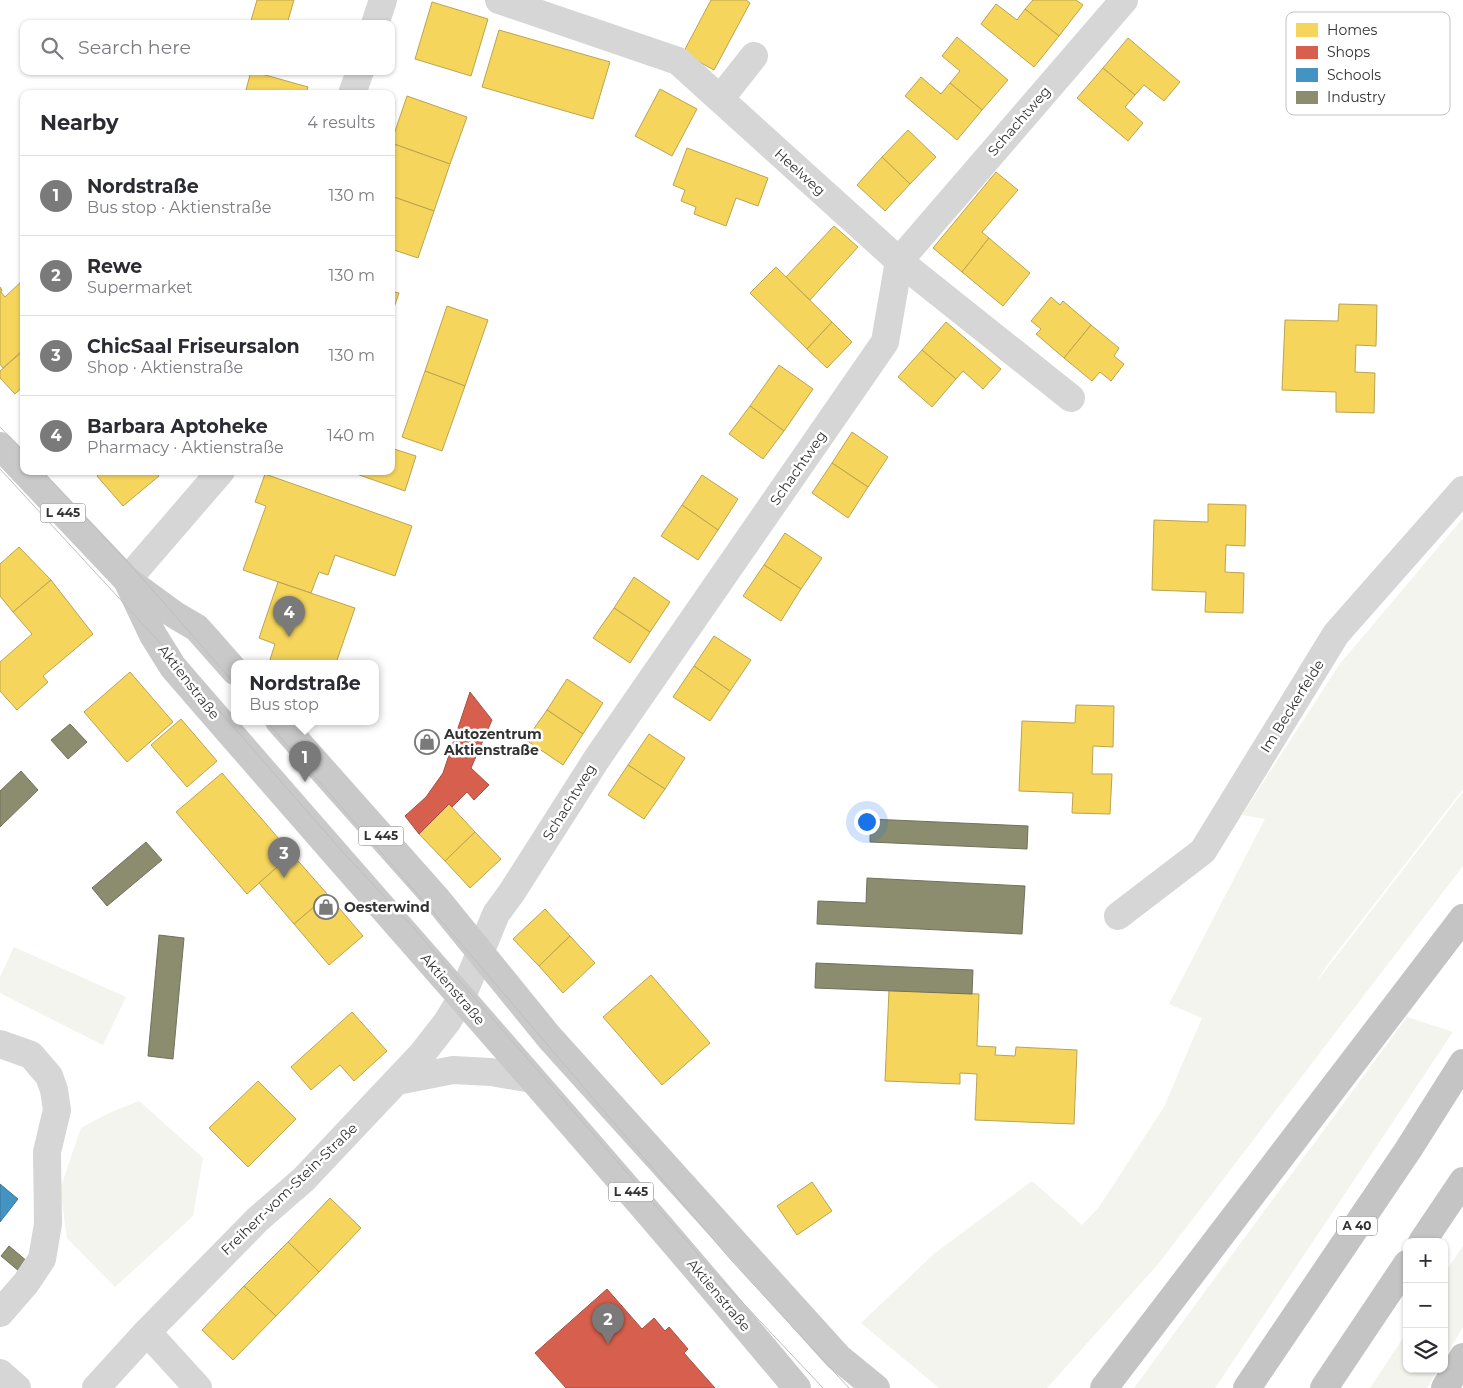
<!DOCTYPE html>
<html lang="en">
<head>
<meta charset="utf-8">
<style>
  body { margin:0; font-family:Montserrat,sans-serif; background:#f2f2f3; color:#2b2b33 }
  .controls { position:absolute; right:15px; bottom:15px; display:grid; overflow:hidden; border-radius:10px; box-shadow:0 1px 4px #0004 }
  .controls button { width:45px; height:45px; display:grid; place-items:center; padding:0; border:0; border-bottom:1px solid #e1e1e2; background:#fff; color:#2b2b33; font:25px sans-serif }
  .you { position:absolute; left:866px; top:821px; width:18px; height:18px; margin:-12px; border:4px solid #fff; border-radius:50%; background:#1a73e8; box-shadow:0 0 0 8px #1a73e833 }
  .badge { display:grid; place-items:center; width:32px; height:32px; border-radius:50%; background:#7a7a7a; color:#fff; font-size:16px; font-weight:700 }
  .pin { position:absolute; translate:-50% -41px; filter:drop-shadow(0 1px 2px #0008) }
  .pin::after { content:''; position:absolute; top:26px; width:18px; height:15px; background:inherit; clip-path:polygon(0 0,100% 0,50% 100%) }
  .popup { position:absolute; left:231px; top:660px; width:148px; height:65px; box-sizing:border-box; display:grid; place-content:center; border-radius:10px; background:#fff; filter:drop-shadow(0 1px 4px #0005); font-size:16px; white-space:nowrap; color:#7c7c81 }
  .popup b { font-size:19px; color:#2b2b33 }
  .popup::after { content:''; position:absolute; left:50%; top:100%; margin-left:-10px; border:10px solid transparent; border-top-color:#fff }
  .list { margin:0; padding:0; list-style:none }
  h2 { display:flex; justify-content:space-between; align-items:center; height:65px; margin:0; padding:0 20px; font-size:21px }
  h2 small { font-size:16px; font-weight:400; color:#7c7c81 }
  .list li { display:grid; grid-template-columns:32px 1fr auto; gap:15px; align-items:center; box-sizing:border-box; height:80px; padding:0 20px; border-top:1px solid #e1e1e2 }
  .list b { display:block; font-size:19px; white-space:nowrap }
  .list p { margin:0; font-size:16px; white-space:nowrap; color:#7c7c81 }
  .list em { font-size:16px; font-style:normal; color:#7c7c81 }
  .icon { flex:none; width:28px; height:28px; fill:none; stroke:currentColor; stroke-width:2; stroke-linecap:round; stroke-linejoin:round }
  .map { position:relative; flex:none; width:1463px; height:1388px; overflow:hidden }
  .search { position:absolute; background:#fff; box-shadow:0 1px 4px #0004; left:20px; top:20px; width:375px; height:55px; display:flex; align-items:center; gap:12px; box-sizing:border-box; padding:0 18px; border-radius:10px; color:#7c7c81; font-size:19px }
  .panel { position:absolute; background:#fff; box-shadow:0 1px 4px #0004; left:20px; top:90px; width:375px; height:385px; border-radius:10px }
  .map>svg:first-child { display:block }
  .green { fill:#f2f4ed }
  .homes { fill:#f6d55c; stroke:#bba44f }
  .shops { fill:#d6604d; stroke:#a55245 }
  .schools { fill:#4393c3; stroke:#3e7698 }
  .industry { fill:#8c8c6e; stroke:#71715c }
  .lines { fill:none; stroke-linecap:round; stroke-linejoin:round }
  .minor { stroke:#d6d6d6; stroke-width:28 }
  .major { stroke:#c9c9c9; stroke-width:28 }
  .highway { stroke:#c4c4c4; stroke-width:28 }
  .tram { stroke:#bebebe; stroke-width:1 }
  .labels { text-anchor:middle; stroke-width:5; stroke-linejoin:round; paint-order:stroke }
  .shield { fill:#fff; stroke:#707070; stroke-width:1 }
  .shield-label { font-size:12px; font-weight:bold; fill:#323232 }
  .street-label { font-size:14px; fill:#323232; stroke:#fff }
  .poi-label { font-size:14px; font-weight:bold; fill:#323232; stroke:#fff; text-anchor:start }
  .key { fill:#fff; stroke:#c2c2c2; stroke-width:1 }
  .key-label { font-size:14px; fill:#323232 }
</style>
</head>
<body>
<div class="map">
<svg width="1463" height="1388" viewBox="0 0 1463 1388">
  <rect width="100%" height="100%" fill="#fff"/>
  <!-- green -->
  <g class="green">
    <path d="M1463 518V789L1327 965 1315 984 1463 792V866L1159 1263 1047 1388H939L861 1323 935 1253 1032 1181 1082 1225 1099 1207 1164 1107 1202 1018 1169 1004 1265 819 1242 815 1339 665Z"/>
    <path d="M14 947 126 997 103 1045 0 993V977Z"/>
    <path d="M1407 1017 1453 1032 1215 1388H1134Z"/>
    <path d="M139 1101 203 1158 193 1216 115 1287 67 1238 60 1189 81 1128 109 1113Z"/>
    <path d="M1463 1246V1327L1444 1359V1274Z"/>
    <path d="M1407 1332V1369H1438L1427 1388H1370Z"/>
  </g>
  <!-- homes -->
  <g class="homes">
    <path d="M257 0H294L287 24H250Z"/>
    <path d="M711 0H746L750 3 714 70 683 53Z"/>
    <path d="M1033 0H1076L1083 5 1059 36 1025 9Z"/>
    <path d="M432 2 488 19 471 76 415 59Z"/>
    <path d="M996 4 1017 20 1025 9 1059 36 1034 67 981 24Z"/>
    <path d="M499 30 610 62 593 119 482 87Z"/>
    <path d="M957 37 1008 80 982 110 950 83 960 71 942 56Z"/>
    <path d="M1128 38 1180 82 1164 101 1144 85 1135 95 1103 68Z"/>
    <path d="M1103 68 1135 95 1125 107 1143 123 1128 141 1077 98Z"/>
    <path d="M251 71 308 87 306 94H245Z"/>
    <path d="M921 77 941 94 950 83 982 110 957 140 905 96Z"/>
    <path d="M660 89 697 109 672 156 635 136Z"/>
    <path d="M407 96 467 117 450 164 391 143Z"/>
    <path d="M908 130 936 157 910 184 882 157Z"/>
    <path d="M391 143 450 164 434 211 391 196Z"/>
    <path d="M687 148 768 178 758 206 736 198 726 226 694 214 696 207 681 201 685 190 673 185Z"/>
    <path d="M882 157 910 184 885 211 857 185Z"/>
    <path d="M996 172 1018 190 982 232 989 238 962 272 933 248Z"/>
    <path d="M391 196 434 211 418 258 391 249Z"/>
    <path d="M834 226 858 247 810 300 786 277Z"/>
    <path d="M989 238 1030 273 1003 306 962 272Z"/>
    <path d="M776 267 832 322 807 349 750 293Z"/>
    <path d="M24 279V349L3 368 0 364V287L2 290 1 292 5 297Z"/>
    <path d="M391 291 399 293 391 316Z"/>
    <path d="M1051 297 1060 305 1063 301 1091 325 1064 358 1036 334 1041 329 1031 321Z"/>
    <path d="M1339 304 1377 305 1376 346 1356 345 1355 372 1375 373 1374 413 1336 412V392L1282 390 1285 320 1338 321Z"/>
    <path d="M447 306 488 320 465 386 425 371Z"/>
    <path d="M832 322 852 342 827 368 807 349Z"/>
    <path d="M946 322 1001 369 983 389 963 371 956 379 922 350Z"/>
    <path d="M1091 325 1119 348 1114 356 1124 364 1111 381 1100 372 1092 381 1064 358Z"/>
    <path d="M24 350V386L15 394 0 378V371Z"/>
    <path d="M922 350 956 379 932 407 898 377Z"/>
    <path d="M779 365 813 389 784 431 750 406Z"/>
    <path d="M425 371 465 386 442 451 402 437Z"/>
    <path d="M750 406 784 431 763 459 729 434Z"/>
    <path d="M852 432 888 457 868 487 832 463Z"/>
    <path d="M391 448 416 456 405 491 348 471H391Z"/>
    <path d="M832 463 868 487 848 518 812 493Z"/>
    <path d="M103 471H155L159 476 123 506 97 476Z"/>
    <path d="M265 474 412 526 395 576 335 555 328 575 319 572 311 593 243 570 266 506 255 502Z"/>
    <path d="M702 475 738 499 718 530 682 505Z"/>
    <path d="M1208 504 1246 505 1245 546 1226 545 1225 572 1244 573 1243 613 1205 612 1206 592 1152 590 1154 520 1208 522Z"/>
    <path d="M682 505 718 530 698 560 661 536Z"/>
    <path d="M785 533 822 558 801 589 764 565Z"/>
    <path d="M19 547 51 580 13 612 0 596V564Z"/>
    <path d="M764 565 801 589 781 621 743 596Z"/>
    <path d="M634 577 670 602 650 632 614 608Z"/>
    <path d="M51 580 93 634 43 676 48 682 17 710 0 691V662L32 634 13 612Z"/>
    <path d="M278 582 355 608 336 663 325 662V663H269L275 644 259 638Z"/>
    <path d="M614 608 650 632 630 663 593 638Z"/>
    <path d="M714 636 751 660 730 691 694 666Z"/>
    <path d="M694 666 730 691 710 721 673 697Z"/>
    <path d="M130 672 173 722 127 762 84 712Z"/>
    <path d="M567 679 603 703 583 734 547 710Z"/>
    <path d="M1076 705 1114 706 1113 747 1093 746 1092 774H1112L1110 814 1072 813 1073 793 1019 791 1022 721 1075 723Z"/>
    <path d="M547 710 583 734 563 765 526 740Z"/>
    <path d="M181 719 217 761 187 787 151 745Z"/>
    <path d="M649 734 685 758 665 789 628 765Z"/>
    <path d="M628 765 665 789 644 819 608 795Z"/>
    <path d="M222 773 292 854 247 894 176 812Z"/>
    <path d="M449 804 475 832 445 861 419 834Z"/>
    <path d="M475 832 501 859 470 888 445 861Z"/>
    <path d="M292 854 328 895 294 924 259 883Z"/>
    <path d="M328 895 363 936 329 965 294 924Z"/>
    <path d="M545 909 570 936 539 966 513 939Z"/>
    <path d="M570 936 595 963 563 993 539 966Z"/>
    <path d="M651 975 710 1043 662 1085 603 1017Z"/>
    <path d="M889 990 979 994 977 1046 996 1047 995 1055 1015 1056 1016 1047 1077 1050 1074 1124 975 1120 977 1074 960 1073V1084L885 1081Z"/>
    <path d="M352 1012 387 1051 354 1081 340 1065 311 1090 291 1067Z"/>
    <path d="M258 1081 296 1119 248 1167 209 1128Z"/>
    <path d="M812 1182 832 1211 797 1235 777 1206Z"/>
    <path d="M330 1198 361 1228 319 1272 288 1242Z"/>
    <path d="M288 1242 319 1272 276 1316 244 1286Z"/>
    <path d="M244 1286 276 1316 233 1360 202 1330Z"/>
  </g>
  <!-- shops -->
  <g class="shops">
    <path d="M470 692 492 720 471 768 489 785 474 800 467 792 452 807 449 804 419 834 405 816 426 797 443 773Z"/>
    <path d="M607 1289 642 1329 654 1318 665 1331 669 1327 688 1349 684 1353 715 1388H566L535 1353Z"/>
  </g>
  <!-- schools -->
  <path class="schools" d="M0 1184 18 1199 0 1222Z"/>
  <!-- industry -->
  <g class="industry">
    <path d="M70 724 87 742 68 759 51 740Z"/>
    <path d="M21 771 38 790 0 827V791Z"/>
    <path d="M870 819 1028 826 1027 849 870 842Z"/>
    <path d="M146 842 162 860 107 906 92 888Z"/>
    <path d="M867 878 1025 886 1022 934 817 924 818 901 866 903Z"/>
    <path d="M159 935 184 938 173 1059 148 1056Z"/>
    <path d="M816 963 973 970 972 994 815 988Z"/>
    <path d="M9 1246 28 1262 20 1272 1 1256Z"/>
  </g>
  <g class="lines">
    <!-- minor -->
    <g class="minor">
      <path d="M499 0 678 61 899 261 1071 398"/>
      <path d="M375 24 383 0"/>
      <path d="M352 94 360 71"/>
      <path d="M720 99 754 56"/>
      <path d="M127 580 221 471"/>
      <path d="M1118 916 1203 851 1336 634 1463 490"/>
      <path d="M0 1044 31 1055 49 1076 54 1090 57 1110 47 1152 48 1224 42 1259 26 1283 0 1313"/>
      <path d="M397 1081 453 1070 491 1072 532 1079"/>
      <path d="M147 1332 198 1388"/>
      <path d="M0 1373 17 1388"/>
      <path d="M96 1388 147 1332 258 1219 304 1179 422 1054 447 1022 461 999 496 914 512 892 598 757 885 342 899 261 1124 0"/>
    </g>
    <!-- major -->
    <g class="major">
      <path d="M0 446 127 580 175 615 197 628 235 671"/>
      <path d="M127 580 153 635 173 667C381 908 593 1144 797 1388"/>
      <path d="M279 721 437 899 549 1037 838 1357 876 1388"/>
    </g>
    <!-- highway -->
    <g class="highway">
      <path d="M1422 1242 1463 1181"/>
      <path d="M1104 1388 1463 918"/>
      <path d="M1247 1388 1408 1150 1463 1063"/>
      <path d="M1324 1388 1407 1264"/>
      <path d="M1445 1388 1463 1357"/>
    </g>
    <!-- tram -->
    <g class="tram">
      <path d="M0 427 24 452"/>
      <path d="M0 469 153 635 341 850 410 924 711 1269 823 1388"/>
      <path d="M42 471 135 570 235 684"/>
      <path d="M266 721 476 961 731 1260 849 1388"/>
    </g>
  </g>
  <!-- icons -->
  <defs>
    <symbol id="shop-ring" viewBox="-11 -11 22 22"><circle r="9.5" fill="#fff" stroke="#7a7a7a" stroke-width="1.5"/><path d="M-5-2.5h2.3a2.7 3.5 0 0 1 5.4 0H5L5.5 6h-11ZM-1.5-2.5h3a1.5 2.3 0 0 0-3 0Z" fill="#7a7a7a"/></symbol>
  </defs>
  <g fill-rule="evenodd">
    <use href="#shop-ring" x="413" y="728" width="28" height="28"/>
    <use href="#shop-ring" x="312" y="893" width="28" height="28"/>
  </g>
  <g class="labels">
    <!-- shield labels -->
    <g class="shield">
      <rect x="40.5" y="503.5" width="45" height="19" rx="4"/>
      <rect x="358.5" y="826.5" width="45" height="19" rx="4"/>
      <rect x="608.5" y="1182.5" width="45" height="19" rx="4"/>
      <rect x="1337" y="1216.5" width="40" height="19" rx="4"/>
    </g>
    <g class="shield-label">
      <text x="63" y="517">L 445</text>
      <text x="381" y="840">L 445</text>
      <text x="631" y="1196">L 445</text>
      <text x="1357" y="1230">A 40</text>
    </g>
    <!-- street labels -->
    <g class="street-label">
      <text transform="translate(1019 121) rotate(-49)" y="5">Schachtweg</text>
      <text transform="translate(800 172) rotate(42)" y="5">Heelweg</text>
      <text transform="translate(798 468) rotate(-55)" y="5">Schachtweg</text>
      <text transform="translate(189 682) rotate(52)" y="5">Aktienstraße</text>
      <text transform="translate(1292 706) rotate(-58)" y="5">Im Beckerfelde</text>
      <text transform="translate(569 802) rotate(-58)" y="5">Schachtweg</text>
      <text transform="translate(453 989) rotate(49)" y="5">Aktienstraße</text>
      <text transform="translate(289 1189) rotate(-44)" y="5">Freiherr-vom-Stein-Straße</text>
      <text transform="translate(719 1295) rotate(50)" y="5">Aktienstraße</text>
    </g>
    <!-- poi labels -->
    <g class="poi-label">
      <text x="444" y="739">Autozentrum<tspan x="444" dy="16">Aktienstraße</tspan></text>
      <text x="344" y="912">Oesterwind</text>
    </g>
  </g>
  <!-- legend -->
  <rect x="1286" y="12" width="164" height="103" rx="8" class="key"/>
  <rect x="1296" y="23" width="22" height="14" fill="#f6d55c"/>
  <rect x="1296" y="46" width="22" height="13" fill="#d6604d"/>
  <rect x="1296" y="68" width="22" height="14" fill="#4393c3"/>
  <rect x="1296" y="91" width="22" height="13" fill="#8c8c6e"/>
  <g class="key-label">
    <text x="1327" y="35">Homes</text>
    <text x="1327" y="57">Shops</text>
    <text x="1327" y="80">Schools</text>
    <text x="1327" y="102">Industry</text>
  </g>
</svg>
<div class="controls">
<button>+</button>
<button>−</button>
<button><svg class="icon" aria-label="layers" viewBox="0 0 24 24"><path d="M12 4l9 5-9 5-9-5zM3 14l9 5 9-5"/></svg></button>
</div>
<div class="you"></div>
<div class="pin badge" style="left:305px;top:782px">1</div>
<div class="popup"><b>Nordstraße</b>Bus stop</div>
<div class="pin badge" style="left:608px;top:1344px">2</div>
<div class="pin badge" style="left:284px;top:878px">3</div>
<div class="pin badge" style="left:289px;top:637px">4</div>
<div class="search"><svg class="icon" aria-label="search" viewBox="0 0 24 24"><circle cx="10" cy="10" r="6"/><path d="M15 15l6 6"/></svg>Search here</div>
<section class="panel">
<h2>Nearby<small>4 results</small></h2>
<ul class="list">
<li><span class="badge">1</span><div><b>Nordstraße</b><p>Bus stop · Aktienstraße</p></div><em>130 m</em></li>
<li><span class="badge">2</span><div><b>Rewe</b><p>Supermarket</p></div><em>130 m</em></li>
<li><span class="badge">3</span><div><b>ChicSaal Friseursalon</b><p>Shop · Aktienstraße</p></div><em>130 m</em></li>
<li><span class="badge">4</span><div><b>Barbara Aptoheke</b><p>Pharmacy · Aktienstraße</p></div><em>140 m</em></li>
</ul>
</section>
</div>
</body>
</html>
